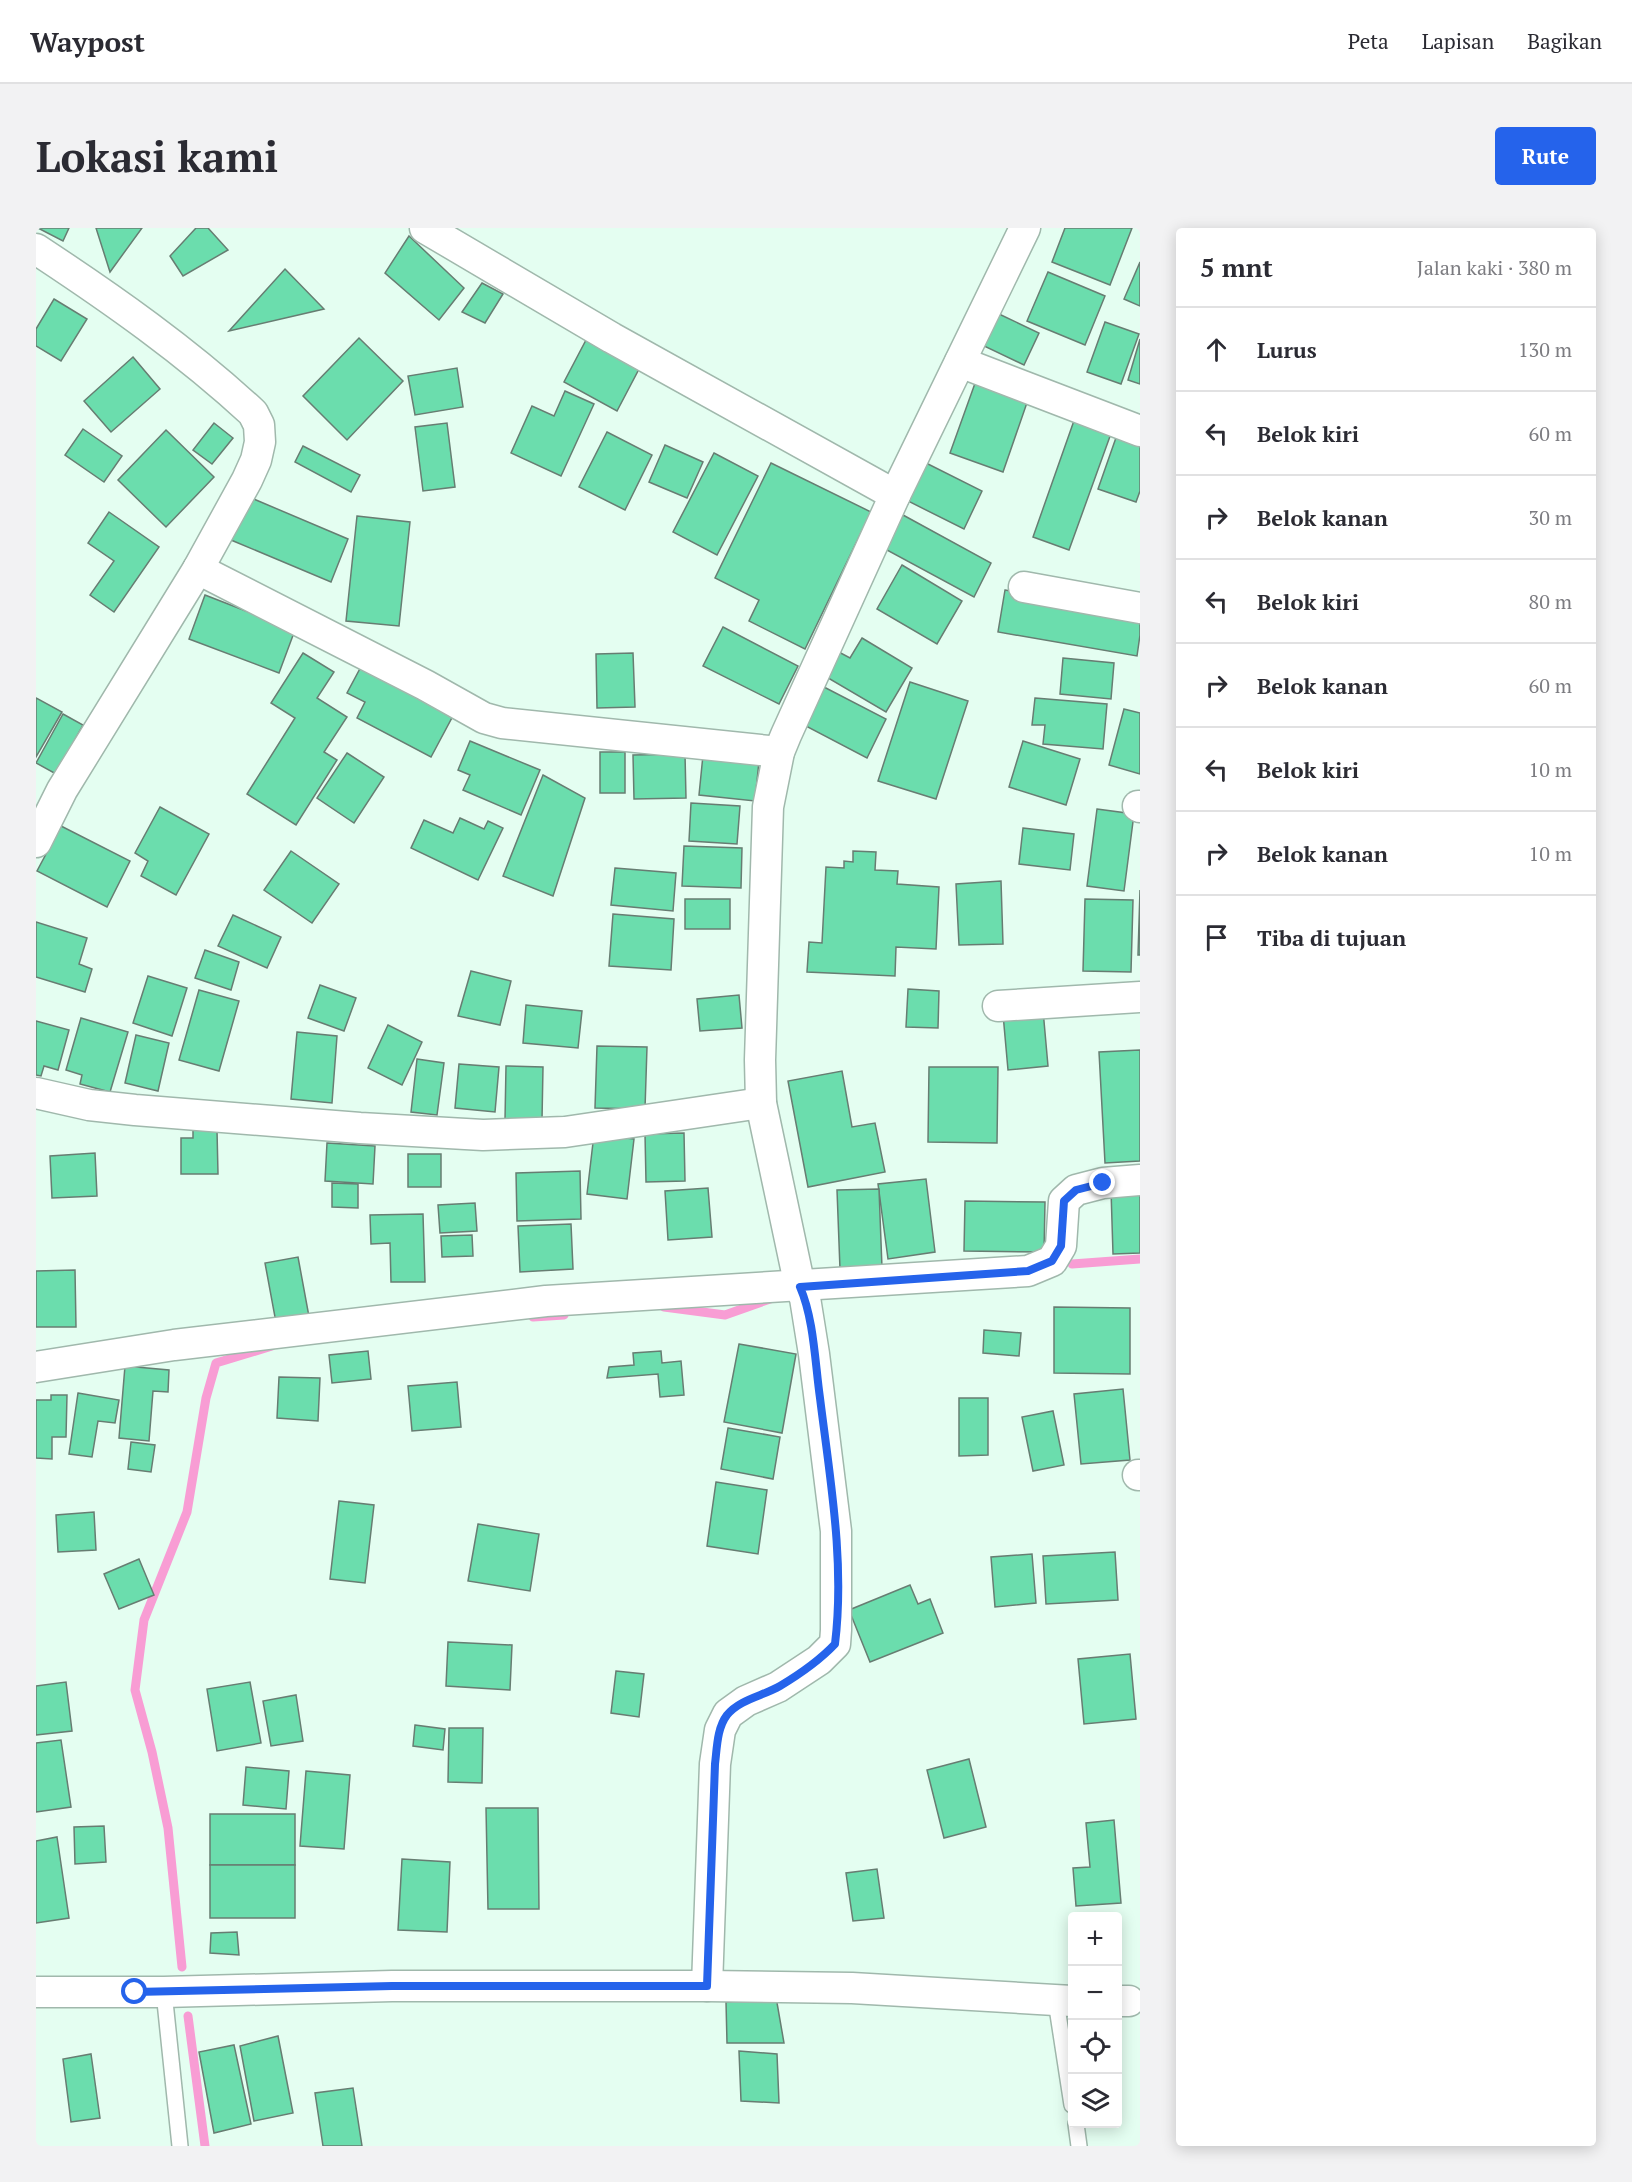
<!DOCTYPE html>
<html lang="id">
<head>
<meta charset="utf-8">
<style>
  body { margin:0; font-family:"PT Serif",serif; background:#f2f2f3; color:#2b2b33 }
  .controls { position:absolute; right:18px; bottom:18px; display:grid; overflow:hidden; border-radius:6px; box-shadow:0 3px 15px #0003 }
  .controls button { width:54px; height:54px; display:grid; place-items:center; padding:0; border:0; border-bottom:2px solid #e1e1e2; background:#fff; color:#2b2b33; font:30px sans-serif }
  .stop { position:absolute; width:18px; height:18px; margin:-14px; border:4px solid #2563eb; border-radius:50%; background:#fff }
  .stop.end { background:#2563eb; border-color:#fff; box-shadow:0 2px 6px #0008 }
  .list { margin:0; padding:0; list-style:none }
  h2 { display:flex; justify-content:space-between; align-items:center; height:78px; margin:0; padding:0 24px; font-size:26px }
  h2 small { font-size:20px; font-weight:400; color:#7c7c81 }
  .list li { display:grid; grid-template-columns:39px 1fr auto; gap:18px; align-items:center; box-sizing:border-box; height:84px; padding:0 24px; border-top:2px solid #e1e1e2 }
  .list b { display:block; font-size:22px; white-space:nowrap }
  .list em { font-size:20px; font-style:normal; color:#7c7c81 }
  .icon { flex:none; width:33px; height:33px; fill:none; stroke:currentColor; stroke-width:2; stroke-linecap:round; stroke-linejoin:round }
  .map { position:relative; flex:none; width:1104px; height:1918px; overflow:hidden; border-radius:6px }
  header { display:flex; align-items:center; gap:36px; box-sizing:border-box; height:84px; padding:0 30px; background:#fff; border-bottom:2px solid #e1e1e2 }
  header strong { font-size:28px }
  nav { display:flex; gap:33px; margin-inline-start:auto; font-size:21px }
  .intro { display:flex; align-items:center; justify-content:space-between; box-sizing:border-box; height:144px; padding:0 36px }
  h1 { margin:0; font-size:42px }
  .button { padding:15px 27px; border-radius:6px; background:#2563eb; color:#fff; font-size:21px; font-weight:700 }
  main { display:flex; gap:36px; padding:0 36px }
  aside { flex:1; background:#fff; border-radius:6px; box-shadow:0 3px 15px #0003 }
  .map>svg:first-child { display:block }
  .lines { fill:none; stroke-linecap:round; stroke-linejoin:round }
  .stream { stroke:#f89dd4; stroke-width:9 }
  .building { fill:#6bddad; stroke:#677d72; stroke-width:1.5 }
  .service-casing { stroke:#a0b8ac; stroke-width:18 }
  .minor-casing { stroke:#a0b8ac; stroke-width:33 }
  .service { stroke:#fff; stroke-width:15 }
  .minor { stroke:#fff; stroke-width:30 }
  .route { stroke:#2563eb; stroke-width:8 }
</style>
</head>
<body>
<header>
<strong>Waypost</strong>
<nav><a>Peta</a><a>Lapisan</a><a>Bagikan</a></nav>
</header>
<div class="intro"><h1>Lokasi kami</h1><a class="button">Rute</a></div>
<main>
<div class="map">
<svg width="1104" height="1918" viewBox="0 0 1104 1918">
  <rect width="100%" height="100%" fill="#e4fef1"/>
  <g class="lines">
    <!-- stream -->
    <g class="stream">
      <path d="M1036 1036 1104 1031"/>
      <path d="M628 1079 689 1087 734 1071"/>
      <path d="M497 1089 528 1087"/>
      <path d="M146 1739 132 1600 116 1524 99 1462 108 1392 151 1284 170 1170 180 1135 236 1118"/>
      <path d="M152 1788 169 1918"/>
    </g>
  </g>
  <!-- building -->
  <g class="building">
    <path d="M2 0H33L27 13Z"/>
    <path d="M60 0H106L74 44Z"/>
    <path d="M160 0H172L192 22 147 48 134 28Z"/>
    <path d="M1029 0H1096L1074 57 1016 34Z"/>
    <path d="M373 8 428 60 403 92 349 45Z"/>
    <path d="M1104 34V78L1088 71Z"/>
    <path d="M249 41 288 81 193 103Z"/>
    <path d="M1012 44 1069 68 1049 117 991 93Z"/>
    <path d="M446 55 467 66 449 95 426 84Z"/>
    <path d="M18 71 51 91 25 133 0 118V101Z"/>
    <path d="M963 86 1003 105 988 137 948 118Z"/>
    <path d="M1069 94 1103 106 1085 156 1051 144Z"/>
    <path d="M323 110 367 153 311 212 267 168Z"/>
    <path d="M1104 111V156L1092 152Z"/>
    <path d="M550 112 603 141 581 183 528 154Z"/>
    <path d="M97 129 124 161 75 204 48 173Z"/>
    <path d="M421 140 427 179 379 187 372 148Z"/>
    <path d="M942 147 994 166 967 244 914 225Z"/>
    <path d="M529 163 558 176 525 248 475 225 496 178 518 188Z"/>
    <path d="M1040 187 1077 200 1033 322 997 309Z"/>
    <path d="M178 195 197 210 176 236 157 222Z"/>
    <path d="M411 195 419 259 387 263 379 199Z"/>
    <path d="M47 201 86 228 68 254 29 227Z"/>
    <path d="M130 202 178 249 130 299 82 252Z"/>
    <path d="M571 204 616 227 589 282 543 259Z"/>
    <path d="M1082 204 1104 212V263L1100 274 1062 261Z"/>
    <path d="M629 217 667 234 651 270 613 254Z"/>
    <path d="M267 218 324 247 315 264 259 234Z"/>
    <path d="M678 225 722 248 681 327 637 304Z"/>
    <path d="M735 235 835 284 769 421 713 393 723 372 679 350Z"/>
    <path d="M890 235 946 263 928 301 872 273Z"/>
    <path d="M213 269 312 311 295 354 195 312Z"/>
    <path d="M73 284 123 319 78 384 54 367 78 333 52 315Z"/>
    <path d="M867 287 955 335 938 369 849 321Z"/>
    <path d="M321 288 374 294 363 398 310 393Z"/>
    <path d="M866 337 926 373 901 416 841 381Z"/>
    <path d="M969 362 1104 385V407L1101 428 962 404Z"/>
    <path d="M169 367 259 402 243 445 153 411Z"/>
    <path d="M687 399 762 438 743 476 667 438Z"/>
    <path d="M826 410 876 440 850 484 787 447 801 423 814 430Z"/>
    <path d="M267 425 298 444 281 470 311 489 288 524 301 532 260 597 211 566 259 490 235 475Z"/>
    <path d="M597 425 599 479 561 480 560 426Z"/>
    <path d="M1027 430 1078 435 1075 471 1024 466Z"/>
    <path d="M327 435 419 484 395 529 321 490 329 474 311 465Z"/>
    <path d="M874 454 932 473 900 571 842 553Z"/>
    <path d="M786 458 850 491 831 530 766 496Z"/>
    <path d="M0 470 26 484 0 529Z"/>
    <path d="M999 470 1071 476 1067 521 1007 516 1009 497H996Z"/>
    <path d="M1088 481 1104 485V546L1073 537Z"/>
    <path d="M27 486 47 497 20 546 0 535Z"/>
    <path d="M434 513 504 542 485 587 427 562 434 547 422 542Z"/>
    <path d="M987 513 1044 531 1030 577 973 559Z"/>
    <rect x="564" y="524" width="25" height="41"/>
    <path d="M311 525 348 549 318 595 281 570Z"/>
    <path d="M649 526 650 570 598 571 597 527Z"/>
    <path d="M667 527 723 533 719 573 663 567Z"/>
    <path d="M507 547 549 570 517 668 467 648Z"/>
    <path d="M655 575 704 578 701 616 653 613Z"/>
    <path d="M124 579 173 606 140 667 105 648 112 633 99 625Z"/>
    <path d="M1061 581 1098 586 1088 663 1051 658Z"/>
    <path d="M424 590 448 601 452 593 467 600 442 652 375 620 388 592 417 605Z"/>
    <path d="M25 598 94 633 71 679 1 643Z"/>
    <path d="M987 600 1038 606 1034 642 983 636Z"/>
    <path d="M648 618 706 620 705 660 646 658Z"/>
    <path d="M255 623 303 656 276 695 228 662Z"/>
    <path d="M817 623 840 624 839 642 862 643 861 656 903 659 900 721 860 719 859 748 771 744 773 714 786 715 790 639 808 640V633L817 634Z"/>
    <path d="M579 640 640 645 637 683 575 677Z"/>
    <path d="M965 653 967 716 923 717 920 656Z"/>
    <path d="M1104 662V727H1102Z"/>
    <rect x="649" y="671" width="45" height="30"/>
    <path d="M1049 671 1097 672 1095 744 1047 743Z"/>
    <path d="M577 686 638 691 635 742 573 738Z"/>
    <path d="M197 687 245 709 231 740 182 718Z"/>
    <path d="M0 694 51 710 43 736 56 741 49 764 0 749Z"/>
    <path d="M169 722 203 734 195 762 159 750Z"/>
    <path d="M435 743 475 753 464 797 422 788Z"/>
    <path d="M112 748 151 760 136 808 97 795Z"/>
    <path d="M284 757 320 770 308 803 272 790Z"/>
    <path d="M872 761 903 763 902 800 870 799Z"/>
    <path d="M163 762 203 773 183 843 143 832Z"/>
    <path d="M703 767 706 800 664 803 661 771Z"/>
    <path d="M490 777 546 783 542 820 487 815Z"/>
    <path d="M1007 782 1012 838 972 842 967 786Z"/>
    <path d="M45 790 92 804 74 864 44 856 46 847 30 842Z"/>
    <path d="M0 793 33 802 22 842 8 838 5 848 0 847Z"/>
    <path d="M352 797 386 814 366 857 332 840Z"/>
    <path d="M261 804 301 808 296 875 255 871Z"/>
    <path d="M100 807 133 815 122 863 89 855Z"/>
    <path d="M561 818 611 819 609 881 559 880Z"/>
    <path d="M1104 822V933L1069 935 1063 824Z"/>
    <path d="M381 831 408 835 401 887 375 884Z"/>
    <path d="M423 836 463 839 459 884 419 880Z"/>
    <path d="M470 838 507 839 506 892H469Z"/>
    <path d="M893 839H962L961 915 892 914Z"/>
    <path d="M806 843 816 899 839 895 849 944 772 959 752 853Z"/>
    <path d="M157 902H181L182 946H145V910H157Z"/>
    <path d="M648 905 649 953 610 954 609 906Z"/>
    <path d="M558 906 598 911 591 971 551 966Z"/>
    <path d="M291 915 339 918 337 956 289 953Z"/>
    <path d="M59 925 61 968 16 970 14 928Z"/>
    <rect x="372" y="926" width="33" height="33"/>
    <path d="M544 943 545 991 481 993 480 945Z"/>
    <path d="M890 951 899 1024 852 1031 842 956Z"/>
    <path d="M296 955 322 956V980L296 979Z"/>
    <path d="M672 960 676 1009 632 1012 629 963Z"/>
    <path d="M843 961 846 1040 804 1041 801 962Z"/>
    <path d="M1104 961V1025L1077 1026 1075 962Z"/>
    <path d="M929 973 1009 974 1008 1024 928 1023Z"/>
    <path d="M439 975 441 1003 404 1005 402 977Z"/>
    <path d="M387 986 389 1054H355L354 1015 335 1016 334 987Z"/>
    <path d="M535 996 537 1041 484 1044 482 998Z"/>
    <path d="M436 1007 437 1028 406 1029 405 1008Z"/>
    <path d="M262 1029 274 1094 241 1100 229 1035Z"/>
    <path d="M39 1042 40 1099H0V1043Z"/>
    <path d="M1018 1079 1094 1080V1146L1018 1145Z"/>
    <path d="M948 1102 985 1105 983 1128 947 1125Z"/>
    <path d="M703 1116 760 1126 746 1205 688 1194Z"/>
    <path d="M332 1123 335 1151 296 1155 293 1127Z"/>
    <path d="M625 1123 626 1135 645 1133 648 1167 624 1169 622 1146 571 1150 573 1139 598 1137 597 1125Z"/>
    <path d="M89 1138 133 1142 132 1164 117 1163 113 1213 83 1210Z"/>
    <path d="M243 1149 284 1150 282 1193 241 1190Z"/>
    <path d="M421 1154 425 1199 376 1203 372 1158Z"/>
    <path d="M1087 1161 1094 1232 1045 1236 1038 1166Z"/>
    <path d="M42 1165 83 1172 79 1195 62 1193 56 1229 33 1226Z"/>
    <path d="M15 1167H31L30 1209H16V1231L0 1230V1172H15Z"/>
    <path d="M923 1170H952V1227L923 1228Z"/>
    <path d="M1017 1183 1028 1237 997 1243 986 1189Z"/>
    <path d="M692 1200 744 1209 737 1251 685 1241Z"/>
    <path d="M95 1214 119 1217 115 1244 92 1241Z"/>
    <path d="M680 1254 731 1262 722 1326 671 1318Z"/>
    <path d="M303 1273 338 1277 329 1355 294 1351Z"/>
    <path d="M58 1284 60 1322 22 1324 20 1287Z"/>
    <path d="M442 1296 503 1306 494 1363 432 1353Z"/>
    <path d="M1079 1324 1082 1372 1010 1376 1007 1328Z"/>
    <path d="M996 1326 1000 1375 959 1379 955 1329Z"/>
    <path d="M103 1331 118 1367 83 1381 68 1346Z"/>
    <path d="M874 1357 882 1376 894 1371 907 1405 834 1434 813 1382Z"/>
    <path d="M412 1414 476 1417 474 1462 410 1458Z"/>
    <path d="M1094 1426 1100 1491 1048 1496 1042 1431Z"/>
    <path d="M580 1443 608 1446 603 1489 575 1485Z"/>
    <path d="M30 1454 36 1503 0 1507V1458Z"/>
    <path d="M214 1454 225 1515 181 1523 171 1461Z"/>
    <path d="M260 1467 267 1513 235 1518 227 1473Z"/>
    <path d="M379 1497 409 1501 407 1522 377 1518Z"/>
    <path d="M413 1500H447L446 1555 412 1554Z"/>
    <path d="M25 1512 35 1579 0 1584V1515Z"/>
    <path d="M933 1531 950 1599 908 1610 891 1542Z"/>
    <path d="M210 1539 253 1543 250 1581 207 1577Z"/>
    <path d="M270 1543 314 1547 308 1621 264 1618Z"/>
    <path d="M450 1580H502L503 1681H452Z"/>
    <rect x="174" y="1586" width="85" height="51"/>
    <path d="M1078 1592 1085 1675 1040 1678 1037 1640 1054 1639 1050 1595Z"/>
    <path d="M68 1598 70 1634 39 1636 38 1599Z"/>
    <path d="M21 1609 33 1690 0 1695V1613Z"/>
    <path d="M366 1631 414 1634 411 1704 362 1702Z"/>
    <rect x="174" y="1637" width="85" height="53"/>
    <path d="M841 1641 848 1690 817 1693 810 1645Z"/>
    <path d="M201 1704 203 1727 174 1725 175 1705Z"/>
    <path d="M740 1769 748 1815H691L690 1774Z"/>
    <path d="M242 1808 257 1885 218 1893 204 1818Z"/>
    <path d="M198 1817 215 1896 178 1905 163 1824Z"/>
    <path d="M703 1823 741 1826 743 1875 705 1873Z"/>
    <path d="M55 1826 64 1890 35 1894 27 1831Z"/>
    <path d="M317 1860 326 1918H287L279 1865Z"/>
  </g>
  <g class="lines">
    <defs>
      <g id="service">
        <path d="M128 1764 144 1918"/>
        <path d="M1020 1773 1036 1877"/>
        <path d="M1040 1896 1043 1918"/>
      </g>
      <g id="minor">
        <path d="M389 0 576 110 859 267"/>
        <path d="M0 21C76 71 150 123 217 185L223 197 224 214 220 232 211 252 162 341 26 562 0 614"/>
        <path d="M924 134 1104 203"/>
        <path d="M162 341 389 457 448 490 466 495 743 524"/>
        <path d="M988 359 1104 380"/>
        <path d="M1102 578 1104 579"/>
        <path d="M962 778 1104 769"/>
        <path d="M0 865 53 877 99 882 324 900 447 907 529 904 725 875"/>
        <path d="M0 1139 138 1117 510 1073 992 1043 1016 1033 1025 1018 1028 973 1040 962 1067 955 1104 952"/>
        <path d="M1102 1247H1104"/>
        <path d="M671 1758 679 1536 684 1502 692 1486 710 1473 742 1459 783 1432 799 1416 800 1402V1303L778 1126 769 1070 764 1059 725 875 724 832 732 579 743 524 750 507 859 267 989 0"/>
        <path d="M0 1764H128L356 1758H671L816 1760 1036 1773"/>
        <path d="M1082 1773H1093"/>
      </g>
    </defs>
    <!-- service casing -->
    <use href="#service" class="service-casing"/>
    <!-- minor casing -->
    <use href="#minor" class="minor-casing"/>
    <!-- service -->
    <use href="#service" class="service"/>
    <!-- minor -->
    <use href="#minor" class="minor"/>
  </g>
  <g class="lines">
    <!-- route -->
    <path class="route" d="M99 1764 356 1758H671L679 1536C681 1520 681 1500 691 1487 704 1471 727 1468 744 1458 764 1446 783 1433 799 1416 809 1334 794 1251 784 1170 779 1135 778 1091 764 1059L992 1043 1016 1033 1025 1018 1028 973 1040 962 1067 955"/>
  </g>
</svg>
<div class="controls">
<button>+</button>
<button>−</button>
<button><svg class="icon" aria-label="locate" viewBox="0 0 24 24"><circle cx="12" cy="12" r="6"/><path d="M12 2v4M12 18v4M2 12h4M18 12h4"/></svg></button>
<button><svg class="icon" aria-label="layers" viewBox="0 0 24 24"><path d="M12 4l9 5-9 5-9-5zM3 14l9 5 9-5"/></svg></button>
</div>
<div class="stop" style="left:99px;top:1764px"></div>
<div class="stop end" style="left:1067px;top:955px"></div>
</div>
<aside>
<h2>5 mnt<small>Jalan kaki · 380 m</small></h2>
<ul class="list">
<li><svg class="icon" aria-label="ahead" viewBox="0 0 24 24"><path d="M12 20V5M6 11l6-6 6 6"/></svg><div><b>Lurus</b></div><em>130 m</em></li>
<li><svg class="icon" aria-label="left" viewBox="0 0 24 24"><path d="M17 20v-9H6M10 6l-5 5 5 5"/></svg><div><b>Belok kiri</b></div><em>60 m</em></li>
<li><svg class="icon" aria-label="right" viewBox="0 0 24 24"><path d="M7 20v-9h11M14 6l5 5-5 5"/></svg><div><b>Belok kanan</b></div><em>30 m</em></li>
<li><svg class="icon" aria-label="left" viewBox="0 0 24 24"><path d="M17 20v-9H6M10 6l-5 5 5 5"/></svg><div><b>Belok kiri</b></div><em>80 m</em></li>
<li><svg class="icon" aria-label="right" viewBox="0 0 24 24"><path d="M7 20v-9h11M14 6l5 5-5 5"/></svg><div><b>Belok kanan</b></div><em>60 m</em></li>
<li><svg class="icon" aria-label="left" viewBox="0 0 24 24"><path d="M17 20v-9H6M10 6l-5 5 5 5"/></svg><div><b>Belok kiri</b></div><em>10 m</em></li>
<li><svg class="icon" aria-label="right" viewBox="0 0 24 24"><path d="M7 20v-9h11M14 6l5 5-5 5"/></svg><div><b>Belok kanan</b></div><em>10 m</em></li>
<li><svg class="icon" aria-label="arrive" viewBox="0 0 24 24"><path d="M6 21V4h12l-3 4 3 4H6"/></svg><div><b>Tiba di tujuan</b></div></li>
</ul>
</aside>
</main>
</body>
</html>
